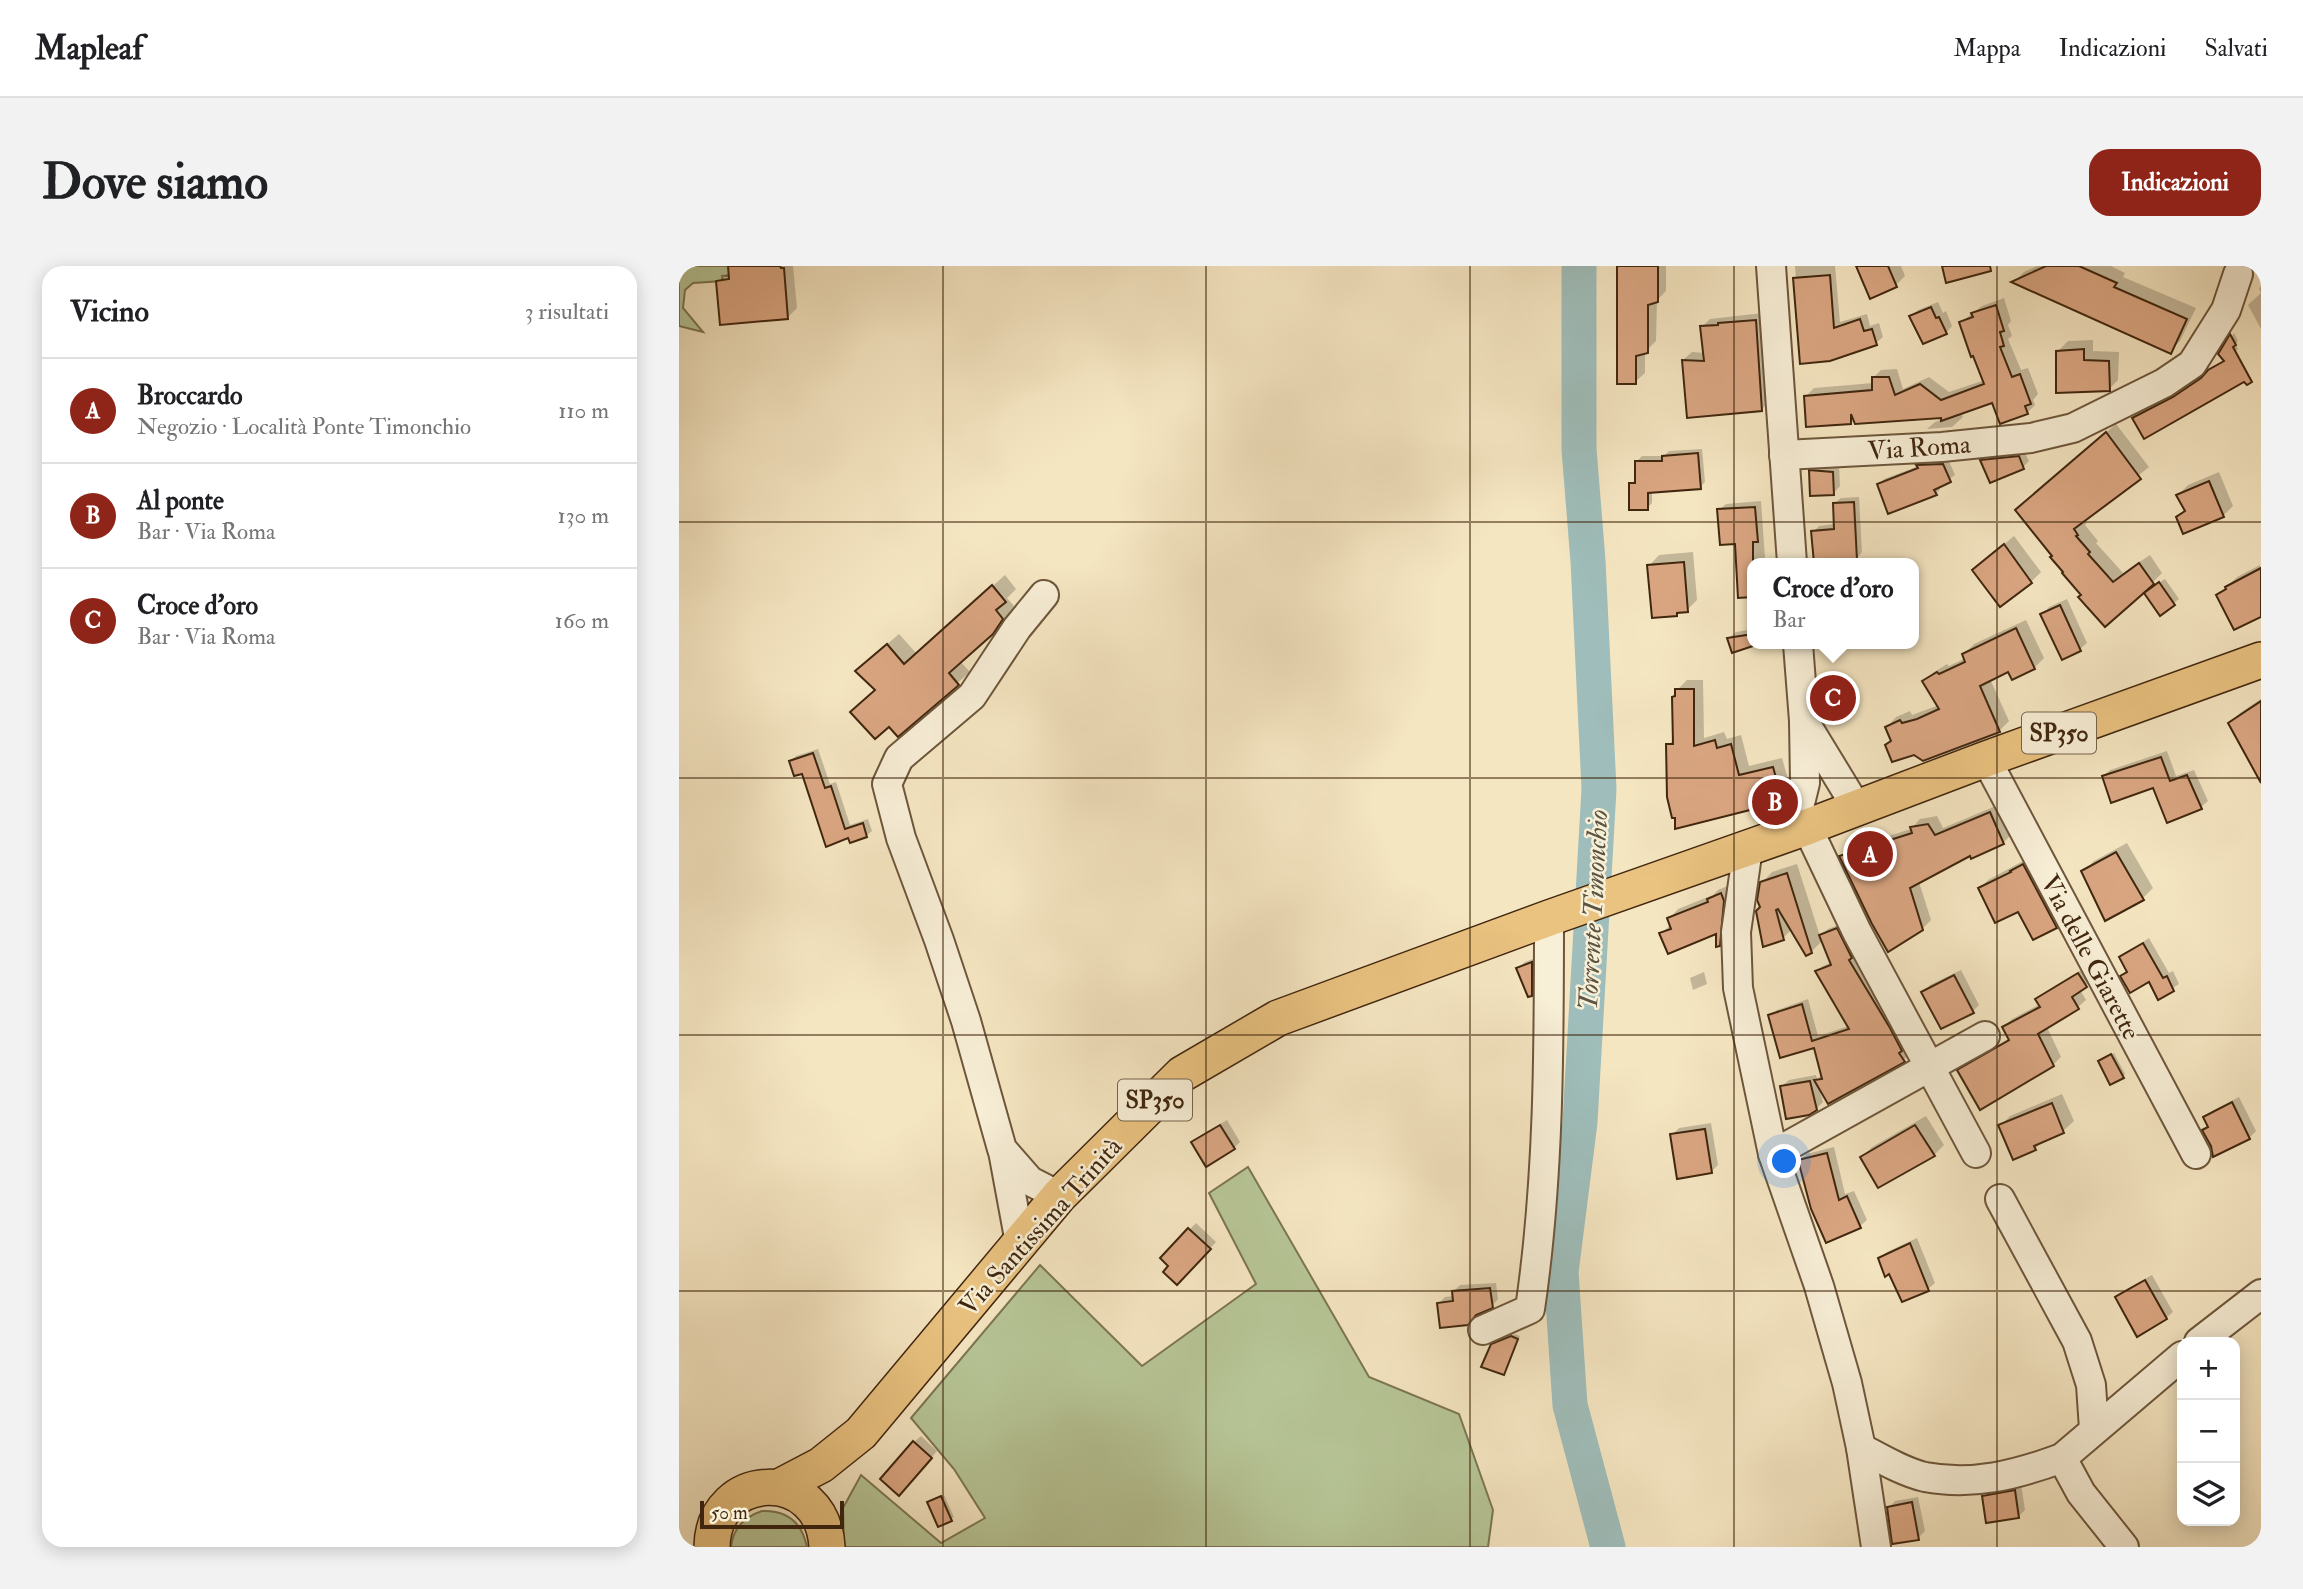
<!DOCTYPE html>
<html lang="it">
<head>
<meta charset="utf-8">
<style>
  body { margin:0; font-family:"IM FELL Double Pica",serif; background:#f2f2f2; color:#202124 }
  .controls { position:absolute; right:21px; bottom:21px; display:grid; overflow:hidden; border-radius:14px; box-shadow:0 4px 18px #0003 }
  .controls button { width:63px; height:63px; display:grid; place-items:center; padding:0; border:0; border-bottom:2px solid #e0e0e0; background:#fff; color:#202124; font:35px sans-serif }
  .scale { position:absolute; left:21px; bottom:18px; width:144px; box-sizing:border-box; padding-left:7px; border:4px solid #40260e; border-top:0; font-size:19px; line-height:24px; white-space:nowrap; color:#40260e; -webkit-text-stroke:5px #f8efd7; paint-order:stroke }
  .you { position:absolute; left:1106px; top:896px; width:24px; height:24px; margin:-18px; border:5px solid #fff; border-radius:50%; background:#1a73e8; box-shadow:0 0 0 10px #1a73e833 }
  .badge { display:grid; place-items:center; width:46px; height:46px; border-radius:50%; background:#8f2418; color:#fff; font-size:23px; font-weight:700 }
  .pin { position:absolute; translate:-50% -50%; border:4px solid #fff; box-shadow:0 2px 7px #0006 }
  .popup { position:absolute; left:1068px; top:292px; width:172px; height:91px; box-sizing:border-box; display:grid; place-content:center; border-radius:14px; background:#fff; filter:drop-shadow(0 2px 5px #0005); font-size:23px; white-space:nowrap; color:#757577 }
  .popup b { font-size:26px; color:#202124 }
  .popup::after { content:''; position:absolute; left:50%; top:100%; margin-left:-14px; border:14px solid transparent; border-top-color:#fff }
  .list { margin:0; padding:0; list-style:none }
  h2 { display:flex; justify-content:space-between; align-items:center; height:91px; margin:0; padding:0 28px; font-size:30px }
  h2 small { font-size:23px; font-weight:400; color:#757577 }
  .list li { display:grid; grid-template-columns:46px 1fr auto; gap:21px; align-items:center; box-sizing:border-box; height:105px; padding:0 28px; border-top:2px solid #e0e0e0 }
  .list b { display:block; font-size:26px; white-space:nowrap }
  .list p { margin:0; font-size:23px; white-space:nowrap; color:#757577 }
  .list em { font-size:23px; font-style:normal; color:#757577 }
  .icon { flex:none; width:38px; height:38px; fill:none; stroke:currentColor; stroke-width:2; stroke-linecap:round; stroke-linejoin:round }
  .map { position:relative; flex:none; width:1582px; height:1281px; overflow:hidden; border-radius:21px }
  header { display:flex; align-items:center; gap:42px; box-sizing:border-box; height:98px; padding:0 35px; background:#fff; border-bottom:2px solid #e0e0e0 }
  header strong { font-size:33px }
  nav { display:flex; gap:38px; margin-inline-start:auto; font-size:24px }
  .intro { display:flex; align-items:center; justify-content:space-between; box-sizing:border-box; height:168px; padding:0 42px }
  h1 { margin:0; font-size:49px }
  .button { padding:18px 32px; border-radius:21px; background:#8f2418; color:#fff; font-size:24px; font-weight:700 }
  main { display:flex; gap:42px; padding:0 42px }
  aside { flex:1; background:#fff; border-radius:21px; box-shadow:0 4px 18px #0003 }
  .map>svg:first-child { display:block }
  .green { fill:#b7c697; stroke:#7c7652; stroke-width:2 }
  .shadow { fill:#0003; fill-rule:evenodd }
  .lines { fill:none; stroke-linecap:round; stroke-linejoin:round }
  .river { stroke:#9fbebb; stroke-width:35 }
  .building { fill:#daa682; stroke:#40260e; stroke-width:2 }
  .minor-casing { stroke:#6d563b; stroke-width:32 }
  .major-casing { stroke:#40260e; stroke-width:38 }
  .minor { stroke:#f8efd7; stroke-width:28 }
  .major { stroke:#eac381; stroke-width:35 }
  .grid { fill:none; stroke:#40260e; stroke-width:2; stroke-opacity:0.55 }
  .labels { text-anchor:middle; stroke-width:5; stroke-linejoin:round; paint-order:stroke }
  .shield { fill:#f8efd7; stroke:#77624a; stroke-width:2 }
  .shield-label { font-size:24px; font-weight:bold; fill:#40260e }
  .street-label { font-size:26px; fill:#40260e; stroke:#f8efd7 }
  .water-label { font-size:28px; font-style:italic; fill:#5c5442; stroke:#f8efd7 }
</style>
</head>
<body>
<header>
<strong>Mapleaf</strong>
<nav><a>Mappa</a><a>Indicazioni</a><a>Salvati</a></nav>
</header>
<div class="intro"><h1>Dove siamo</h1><a class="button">Indicazioni</a></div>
<main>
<aside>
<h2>Vicino<small>3 risultati</small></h2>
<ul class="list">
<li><span class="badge">A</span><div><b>Broccardo</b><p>Negozio · Località Ponte Timonchio</p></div><em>110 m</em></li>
<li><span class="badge">B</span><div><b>Al ponte</b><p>Bar · Via Roma</p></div><em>130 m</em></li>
<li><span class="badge">C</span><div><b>Croce d'oro</b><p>Bar · Via Roma</p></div><em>160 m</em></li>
</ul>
</aside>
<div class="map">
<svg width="1582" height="1281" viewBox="0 0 1582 1281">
  <rect width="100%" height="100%" fill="#f5e6c2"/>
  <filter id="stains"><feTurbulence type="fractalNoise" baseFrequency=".00286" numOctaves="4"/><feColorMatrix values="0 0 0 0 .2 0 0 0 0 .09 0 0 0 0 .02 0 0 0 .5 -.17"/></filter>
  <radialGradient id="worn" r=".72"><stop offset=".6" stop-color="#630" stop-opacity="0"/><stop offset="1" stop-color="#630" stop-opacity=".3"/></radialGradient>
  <!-- green -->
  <g class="green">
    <path d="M0 0H67L57 9 43 10 44 15 14 17 6 24 4 42 24 66 0 60Z"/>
    <path d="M569 901 690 1111 780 1148 814 1244 809 1281H165L164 1242 182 1209 262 1277 306 1252 275 1203 232 1152 361 999 463 1100 577 1018 530 927Z"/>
    <path d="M83 1245C108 1244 123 1257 128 1281H52C54 1262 65 1251 83 1245Z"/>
  </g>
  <!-- shadow -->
  <g class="shadow">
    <path d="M50 0H114L118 42 108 52 39 15 51 6Z"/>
    <path d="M940 0H987V25L978 34 977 75 966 86V107L956 116Z"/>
    <path d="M1116 0H1156L1161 56 1188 48 1191 60 1200 57 1204 71 1197 77 1151 93 1123 96Z"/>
    <path d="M1179 0H1222L1226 10 1217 19Z"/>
    <path d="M1358 0H1432L1446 7 1444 11 1517 42 1501 75 1491 85 1335 16 1345 6Z"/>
    <path d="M1582 20V63L1569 39 1582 27 1580 23Z"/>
    <path d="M1325 32 1332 55 1329 59 1333 70 1329 73 1342 104 1349 102 1359 128 1354 134 1356 139 1348 147 1314 135 1282 146 1284 151 1273 161 1248 163 1256 156 1264 153 1263 150 1176 153 1172 157 1127 130 1135 122 1194 117V112L1202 104 1218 103 1224 123 1250 111 1270 126 1306 114 1282 56 1303 40Z"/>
    <path d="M1259 36 1264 47 1267 45 1273 60 1267 67 1233 50 1239 44Z"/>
    <path d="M1084 47 1091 135 1082 144 1004 94 1013 86 1026 87 1023 61 1031 53Z"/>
    <path d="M1555 67 1559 75 1556 78 1559 83 1556 86 1541 88Z"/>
    <path d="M1414 74V85L1440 86 1439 114 1429 124 1379 85 1389 75Z"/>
    <path d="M1535 100 1546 122 1455 153 1462 147 1503 125Z"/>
    <path d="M1437 158 1470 201 1405 253 1408 257 1406 259 1419 275 1417 277 1444 307 1471 289 1483 307 1474 316 1403 328 1375 290 1348 234Z"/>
    <path d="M1023 183 1026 216 1021 221 973 225V237L968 242 952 218 958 212V195L963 190H985L990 185Z"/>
    <path d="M1345 185 1350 195 1344 201 1304 194 1309 188Z"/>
    <path d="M1269 193 1276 209 1260 220 1261 223 1257 228 1200 218 1205 213 1240 200 1244 195Z"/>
    <path d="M1138 199 1160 200 1161 220 1155 227 1132 205Z"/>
    <path d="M1540 206 1554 240 1544 250 1499 252 1507 244 1499 229 1509 219Z"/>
    <path d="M1180 231 1183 286 1178 292 1134 266 1140 260 1156 258V237L1162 232Z"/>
    <path d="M1082 235 1086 292H1092V297H1074L1058 276 1040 244 1047 238Z"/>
    <path d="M1335 270 1362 306 1352 316 1306 294Z"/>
    <path d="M1014 286 1018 334 1008 344 1001 345 997 348 970 300 980 289Z"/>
    <path d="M1581 299 1582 349 1539 329 1558 311Z"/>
    <path d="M326 309 337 323 328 332 335 340 326 354 281 395 291 406 219 469 198 423 190 394 220 368 238 388Z"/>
    <path d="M1486 313 1500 333 1482 347 1472 322Z"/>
    <path d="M1388 333 1408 377 1401 383 1384 392 1364 348 1370 341Z"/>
    <path d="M1347 354 1365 392 1355 402 1330 404 1311 413 1330 455 1320 465 1214 474 1208 461 1217 451 1231 445 1233 449 1260 439 1245 415 1255 406 1268 398 1270 400 1287 392 1285 388 1295 378Z"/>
    <path d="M1074 363 1075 378 1055 385 1050 372 1057 366Z"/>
    <path d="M1170 413 1173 435 1166 442 1145 422 1152 415Z"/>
    <path d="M1008 414H1024L1025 472 1045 466 1048 473 1062 469 1070 500 1103 492 1113 527 1112 532 1102 542 1076 541 989 479 996 472 995 431 998 424Z"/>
    <path d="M1582 433V492L1551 457 1561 447Z"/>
    <path d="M139 483 151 518 157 516 171 559 189 553 193 565 187 570 170 569 124 506 112 495 117 490Z"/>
    <path d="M1488 485 1497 510 1515 504 1529 535 1522 541 1475 519 1425 510 1431 504Z"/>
    <path d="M1319 539 1332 569 1324 577 1292 587 1240 616 1252 654 1243 663 1162 591 1171 582 1232 563 1241 553 1258 550 1264 562Z"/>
    <path d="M1448 577 1474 622 1464 632 1427 652 1404 606 1415 595Z"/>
    <path d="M1353 590 1385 652 1377 660 1301 623 1309 614ZM1339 601 1341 604 1309 620V616Z"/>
    <path d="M1118 598 1141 670 1149 663 1164 657 1231 788 1224 794 1140 822 1144 836 1137 843 1103 820 1110 814 1137 809 1138 813 1144 808 1136 780 1091 750 1098 744 1129 733 1139 770 1170 760 1138 706 1144 700 1153 696 1144 674 1132 686 1113 663 1104 672 1083 642V617L1093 606Z"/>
    <path d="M1051 619 1050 668 1040 678 1038 665 982 668 992 658 990 653 999 643 1034 629 1039 624Z"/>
    <path d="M1470 672 1490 707 1494 705 1500 718 1480 731 1470 713 1444 710 1450 704 1442 691Z"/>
    <path d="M859 691V721L852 728 839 702 846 696Z"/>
    <path d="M1407 701 1414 712 1401 724 1407 734 1399 741 1368 761 1382 791 1374 799 1302 842 1281 805 1289 797 1331 772 1325 761 1333 753 1361 738 1358 733 1366 726Z"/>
    <path d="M1282 704 1300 739 1294 745 1245 726 1251 719Z"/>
    <path d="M1025 706 1028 718 1014 724 1011 712Z"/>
    <path d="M1435 787 1446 808 1444 811 1423 793Z"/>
    <path d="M1383 828 1395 855 1384 865 1365 873 1356 883 1321 860 1331 850Z"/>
    <path d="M1560 831 1577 865 1570 872 1536 889 1531 860 1526 851 1533 845Z"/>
    <path d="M1247 850 1265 879 1255 889 1183 891 1193 881Z"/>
    <path d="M548 854 561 876 555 882 514 876 521 870Z"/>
    <path d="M1032 857 1039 899 1032 906 993 869 1000 862Z"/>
    <path d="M1155 881 1166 928 1175 925 1188 954 1181 960 1121 894 1128 888Z"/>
    <path d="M517 957 537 976 498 1017 492 1000 483 992Z"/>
    <path d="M1238 972 1256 1017 1249 1023 1201 992 1208 986Z"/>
    <path d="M1473 1009 1494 1046 1487 1052 1438 1031 1444 1025Z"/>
    <path d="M817 1017 819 1033 813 1040 760 1037 766 1031 775 1030 774 1026 781 1019Z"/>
    <path d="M836 1068 841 1070 825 1107 817 1076Z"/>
    <path d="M242 1170 258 1185 227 1221 235 1176Z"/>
    <path d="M1342 1218 1346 1244 1339 1251 1305 1230 1311 1224Z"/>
    <path d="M265 1229 275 1251 272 1253 253 1234Z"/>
    <path d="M1239 1231 1246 1265 1239 1272 1210 1242 1216 1235Z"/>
  </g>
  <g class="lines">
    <!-- river -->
    <path class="river" d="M900 0V183L909 295 920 523 901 856 882 1006 891 1139 929 1281"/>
  </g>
  <!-- building -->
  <g class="building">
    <path d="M49 0H101L102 2H105L109 53 41 59 37 15 50 13Z"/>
    <path d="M938 0H979V36L969 39V87L957 90V118H938Z"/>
    <path d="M1177 0H1209L1218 21 1191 33Z"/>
    <path d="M1263 0H1311L1312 5 1267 17Z"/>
    <path d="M1367 0H1400L1438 17 1435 21 1508 53 1492 88 1332 16Z"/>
    <path d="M1151 9 1155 62 1181 53 1185 65 1193 63 1198 79 1151 95 1121 98 1114 12Z"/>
    <path d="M1317 39 1325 65 1321 66 1325 80 1321 81 1333 111 1341 108 1352 138 1346 140 1349 148 1321 158 1313 137 1262 155V152L1176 158 1172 148V158L1127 161 1125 130 1193 124V111H1210L1216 129 1241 118 1262 134 1305 118 1294 90 1292 91 1280 56 1294 51 1292 47Z"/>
    <path d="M1252 41 1257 52 1260 51 1268 68 1244 78 1230 50Z"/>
    <path d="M1077 54 1083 145 1008 152 1003 94 1025 95 1021 60 1039 59V57Z"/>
    <path d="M1551 68 1557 79 1554 81 1573 116 1568 119 1565 116 1465 173 1453 152 1494 131 1522 112 1529 104 1545 95 1539 88Z"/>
    <path d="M1405 83V94L1430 95 1431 125 1377 127V85Z"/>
    <path d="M1427 166 1462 213 1395 263 1399 269 1397 270 1411 286 1409 288 1434 316 1460 297 1475 318 1426 361 1399 331 1402 329 1383 307 1384 306 1371 291 1373 290 1336 244Z"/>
    <path d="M1019 187 1022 223 969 227V244H950V217H956V195H983V190Z"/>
    <path d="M1340 190 1345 203 1311 217 1301 194Z"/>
    <path d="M1264 198 1272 216 1255 224 1258 229 1209 248 1198 218 1239 202 1237 199Z"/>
    <path d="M1130 204 1154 206 1155 229 1131 230Z"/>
    <path d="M1530 215 1545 251 1504 268 1497 251 1506 245 1497 229Z"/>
    <path d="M1175 236 1178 294 1135 297 1132 265 1155 263 1154 237Z"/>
    <path d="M1076 241 1079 276H1074V331L1059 332 1056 278 1041 279 1038 243Z"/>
    <path d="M1325 278 1353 317 1321 341 1293 304Z"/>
    <path d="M1005 296 1009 346 998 347V350L973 352 968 299Z"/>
    <path d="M1582 302V351L1555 364 1537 329 1547 323 1546 321Z"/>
    <path d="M1480 316 1496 339 1481 350 1465 327Z"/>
    <path d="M313 319 327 336 317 344 324 353 314 368 270 407 280 419 219 471 210 461 196 473 171 446 196 424 176 405 208 378 225 398Z"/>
    <path d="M1381 339 1402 385 1383 394 1361 348Z"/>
    <path d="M1337 362 1356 403 1333 414 1329 406 1301 420 1321 466 1244 495 1235 489 1213 496 1206 479 1212 475 1206 461 1221 454 1223 457 1238 453 1260 443 1243 415 1258 406 1260 408 1286 396 1283 388Z"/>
    <path d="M1074 368V378H1080L1053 387 1048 372Z"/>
    <path d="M1164 419 1167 443 1147 446 1144 421Z"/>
    <path d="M996 423H1015V480L1036 474 1038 482 1052 478 1060 509 1094 501 1104 537 1102 543 1077 550 1075 543 996 563V552H993L988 531 987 478H994L993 431 996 430Z"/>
    <path d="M1582 435V517L1549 457Z"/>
    <path d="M134 487 146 522 152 520 166 563 184 557 188 571 171 577 169 572 147 581 123 508 115 510 110 495Z"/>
    <path d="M1482 491 1491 515 1508 509 1523 543 1488 557 1474 522 1432 537 1423 510Z"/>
    <path d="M1311 546 1325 578 1292 593 1291 590 1231 622 1244 664 1209 686 1193 658 1160 590 1233 567 1231 561 1249 558 1256 569Z"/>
    <path d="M1437 586 1465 634 1426 655 1402 605Z"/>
    <path d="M1344 598 1378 662 1354 674 1339 646 1316 657 1299 622 1332 606 1331 605Z"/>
    <path d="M1108 607 1133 687 1127 690 1099 643 1097 644 1105 674 1084 681 1077 645 1081 641 1078 634 1081 616Z"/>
    <path d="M1042 627 1045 635 1041 680 1037 681V668L989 688 980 667 992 663 988 652 1029 636 1028 633Z"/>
    <path d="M1158 662 1173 692 1170 694 1211 762 1223 785 1220 787 1226 796 1149 838 1135 814 1143 813 1135 782 1101 792 1089 749 1123 738 1133 775 1170 763 1136 705 1152 699 1140 669Z"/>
    <path d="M1464 677 1484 712 1488 710 1495 725 1479 734 1470 716 1451 727 1441 710 1448 706 1440 691Z"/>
    <path d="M853 696V730L849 731 837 702Z"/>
    <path d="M1399 707 1408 721 1393 731 1400 743 1359 768 1375 800 1301 844 1278 804 1330 774 1323 761 1361 741 1356 733Z"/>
    <path d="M1275 709 1295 747 1262 763 1242 726Z"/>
    <path d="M1432 788 1445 812 1431 819 1419 795Z"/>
    <path d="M1131 815 1138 844 1130 849 1107 853 1101 820Z"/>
    <path d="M1553 836 1571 873 1534 891 1532 880 1523 864 1529 861 1524 851Z"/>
    <path d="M1373 837 1385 867 1355 880 1357 884 1334 894 1319 859Z"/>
    <path d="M541 859 556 883 527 901 512 876Z"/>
    <path d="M1236 859 1256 890 1199 922 1181 891Z"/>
    <path d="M1026 863 1033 907 998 913 991 868Z"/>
    <path d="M1148 887 1160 934 1168 930 1182 962 1147 977 1132 943 1119 894Z"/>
    <path d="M509 962 532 983 498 1019 484 1006 489 1000 481 992Z"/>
    <path d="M1231 977 1250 1025 1223 1036 1210 1008 1206 1011 1199 992Z"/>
    <path d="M1466 1014 1488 1053 1458 1071 1436 1031Z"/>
    <path d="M811 1022 814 1042 797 1049 789 1059 761 1062 758 1037 774 1035 773 1025Z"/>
    <path d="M832 1070 839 1073 825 1109 802 1101 812 1078Z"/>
    <path d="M234 1175 253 1192 220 1230 201 1213Z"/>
    <path d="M1336 1224 1340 1252 1307 1257 1303 1230Z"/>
    <path d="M262 1230 273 1255 259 1261 248 1236Z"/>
    <path d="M1233 1236 1240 1274 1213 1278 1208 1241Z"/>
  </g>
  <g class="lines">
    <defs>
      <g id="minor">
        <path d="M1092 0 1113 297"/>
        <path d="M1105 189 1263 181 1352 172 1394 162 1485 117 1513 98 1547 44 1559 8"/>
        <path d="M365 329 338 362 293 430 220 492 208 518 222 572 260 674 287 755 323 883 351 915 380 930"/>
        <path d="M1125 455 1178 542"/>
        <path d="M1307 493 1517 888"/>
        <path d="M1128 561 1178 666 1297 887"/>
        <path d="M1114 566 1126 517 1125 455 1119 378"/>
        <path d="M1069 582 1057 666 1059 722 1094 888 1140 1020 1168 1117 1182 1182C1201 1192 1224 1206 1246 1211 1294 1220 1337 1209 1383 1192L1503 1090"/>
        <path d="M324 885 341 977"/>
        <path d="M1094 888 1306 770"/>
        <path d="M1321 933 1398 1075 1412 1119 1415 1163"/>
        <path d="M804 1064 851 1043C870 914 870 782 870 652"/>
        <path d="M1520 1076 1582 1028"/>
        <path d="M1182 1182 1197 1281"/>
        <path d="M1383 1192 1402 1227 1445 1281"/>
      </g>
      <g id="major">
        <path d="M100 1221 142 1199 182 1167 380 930 503 808 599 752 870 652 1128 561 1307 493 1582 394"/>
        <path d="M33 1281C34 1203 144 1200 148 1281"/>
      </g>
    </defs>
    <!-- minor casing -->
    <use href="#minor" class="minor-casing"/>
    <!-- major casing -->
    <use href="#major" class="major-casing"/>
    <!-- minor -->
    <use href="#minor" class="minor"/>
    <!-- major -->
    <use href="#major" class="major"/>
  </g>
  <!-- grid -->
  <path class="grid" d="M264 0V1281M527 0V1281M791 0V1281M1055 0V1281M1318 0V1281M0 256H1582M0 512H1582M0 769H1582M0 1025H1582"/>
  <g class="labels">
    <!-- shield labels -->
    <g class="shield">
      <rect x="1343" y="446.5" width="74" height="41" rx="5"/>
      <rect x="439" y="813.5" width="74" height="41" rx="5"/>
    </g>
    <g class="shield-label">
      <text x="1380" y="475">SP350</text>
      <text x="476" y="842">SP350</text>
    </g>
    <!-- street labels -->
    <g class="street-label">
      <text transform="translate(1240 181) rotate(-4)" y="9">Via Roma</text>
      <text transform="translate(1412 691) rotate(62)" y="9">Via delle Giarette</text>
      <text transform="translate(361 960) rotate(-48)" y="9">Via Santissima Trinità</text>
    </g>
    <!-- water labels -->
    <g class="water-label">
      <text transform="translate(913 644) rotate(-87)" y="10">Torrente Timonchio</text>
    </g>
  </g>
  <rect width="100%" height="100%" filter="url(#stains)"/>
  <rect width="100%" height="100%" fill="url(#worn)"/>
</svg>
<div class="controls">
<button>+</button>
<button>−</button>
<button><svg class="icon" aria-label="layers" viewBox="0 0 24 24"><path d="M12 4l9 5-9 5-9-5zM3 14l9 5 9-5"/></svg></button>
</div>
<div class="scale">50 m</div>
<div class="you"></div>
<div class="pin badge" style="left:1191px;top:588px">A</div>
<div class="pin badge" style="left:1096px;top:536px">B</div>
<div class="pin badge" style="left:1154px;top:432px">C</div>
<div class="popup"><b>Croce d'oro</b>Bar</div>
</div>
</main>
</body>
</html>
